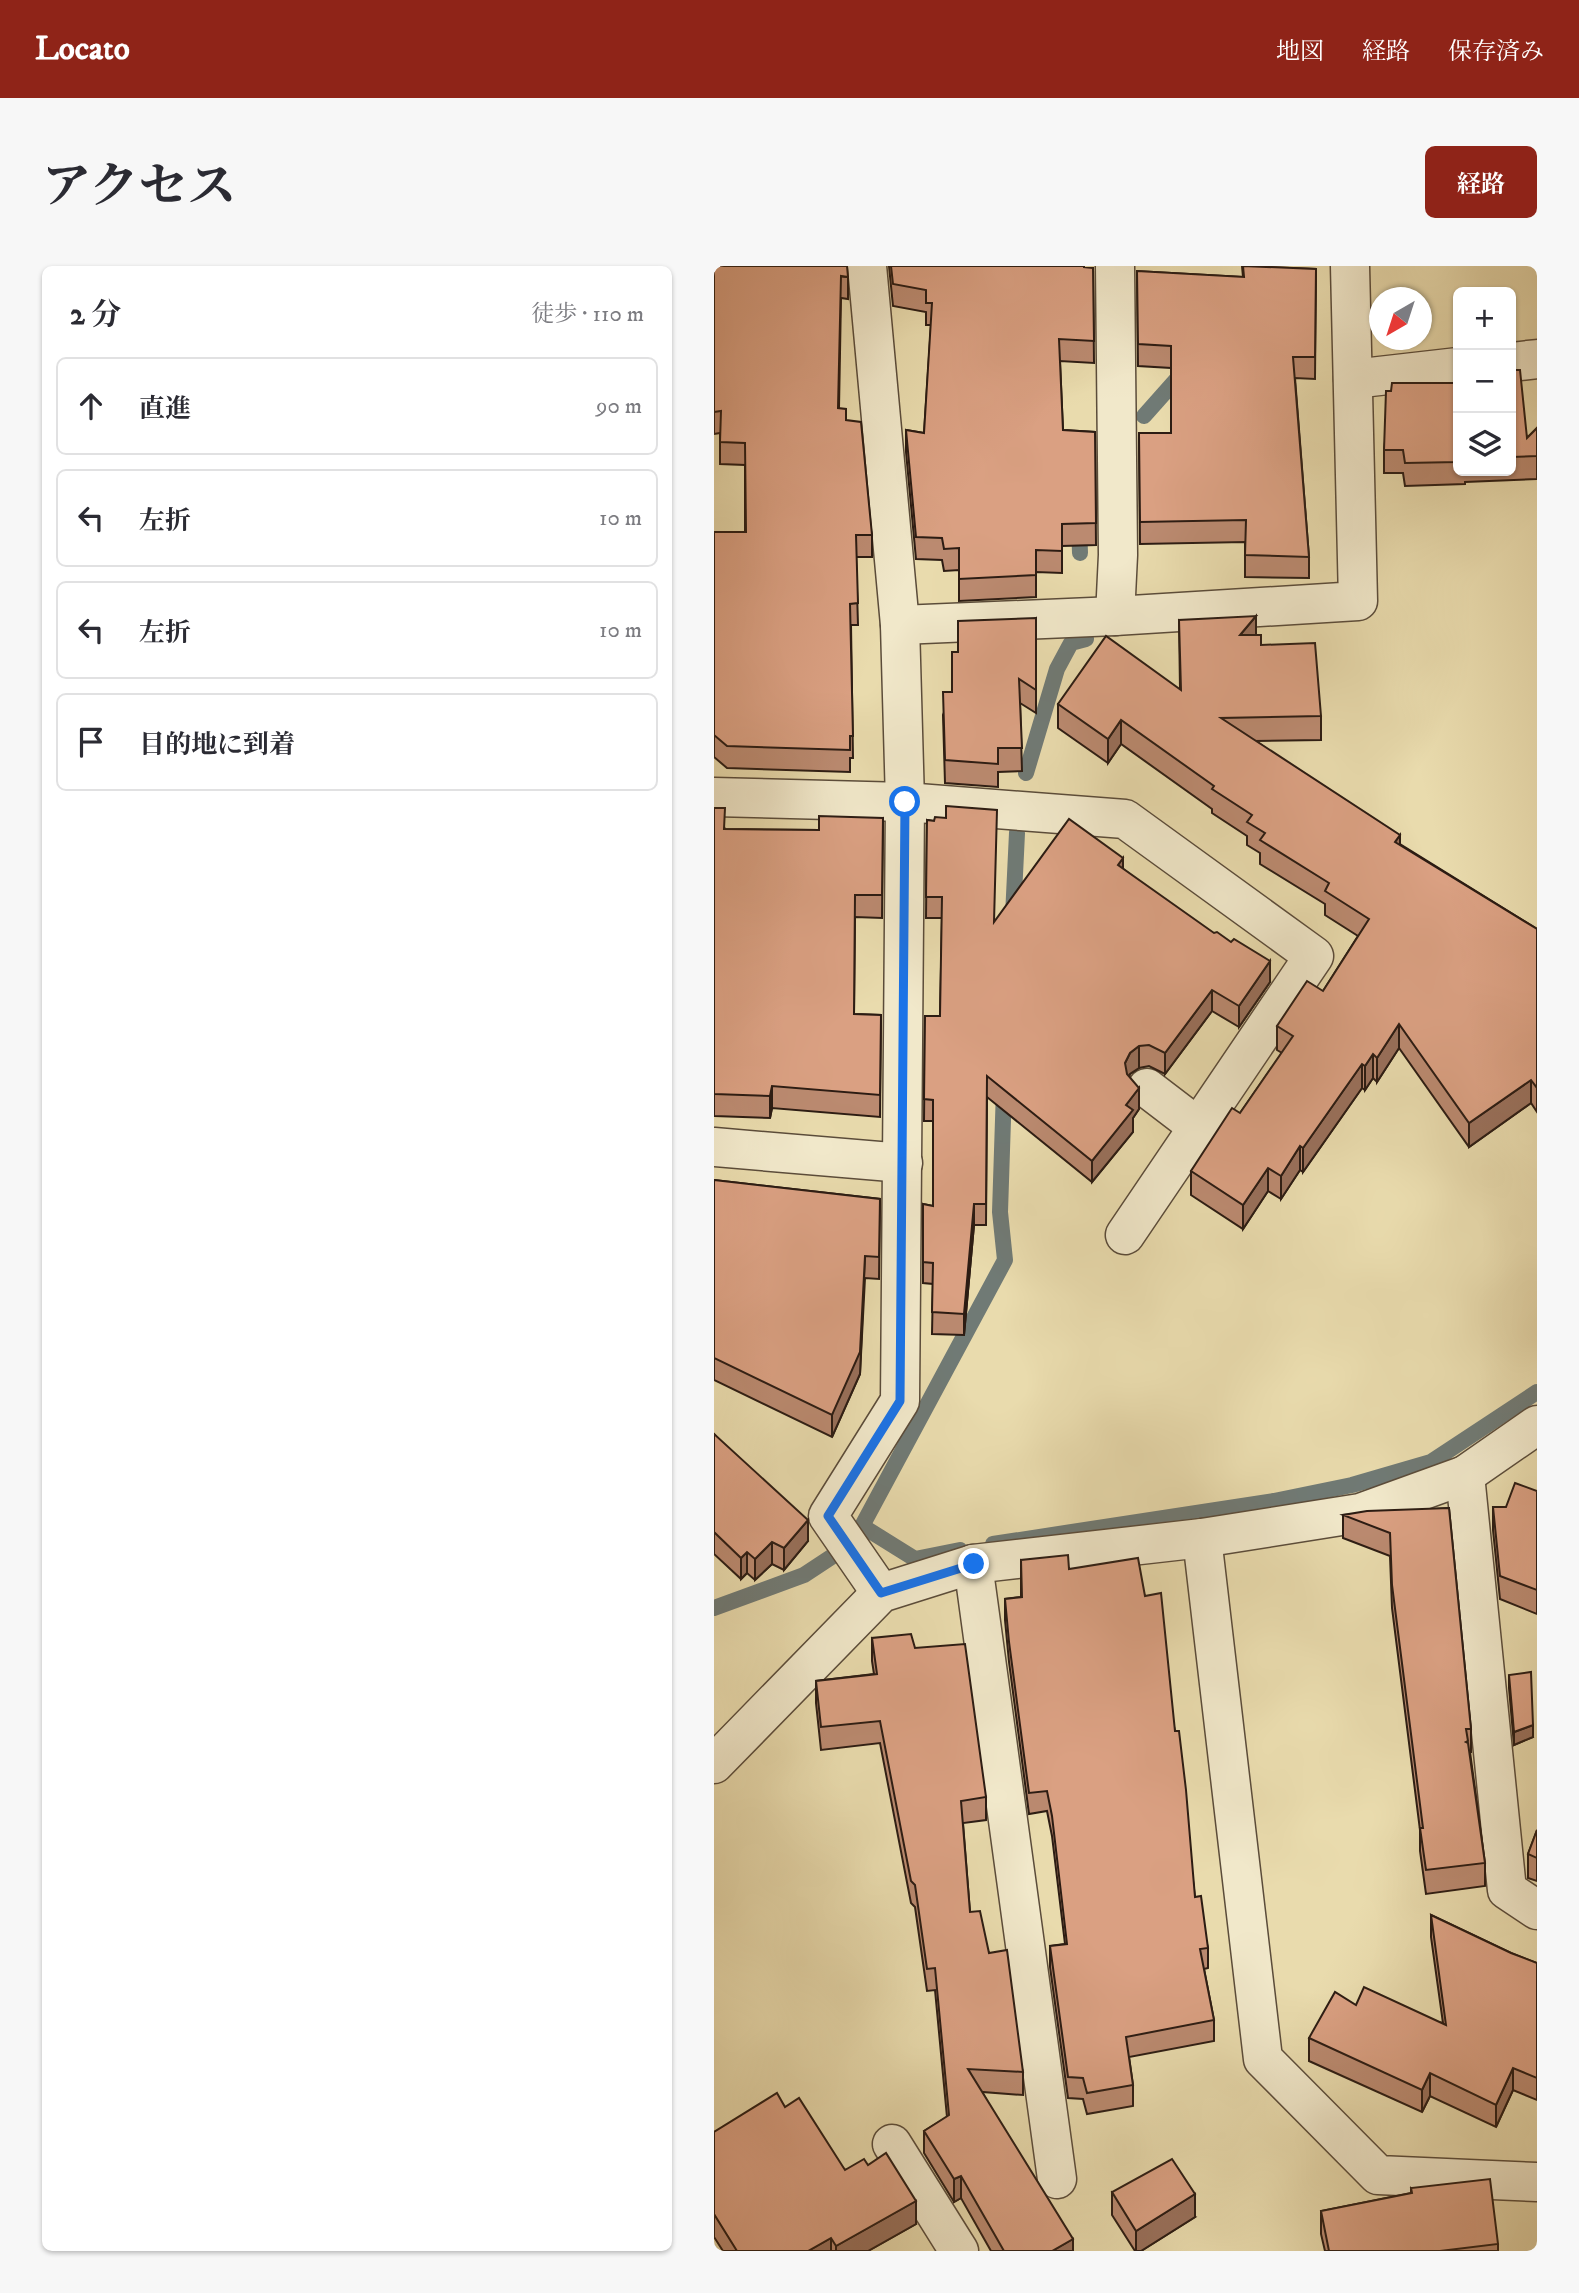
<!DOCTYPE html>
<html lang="ja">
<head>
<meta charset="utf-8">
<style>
  body { margin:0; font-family:"IM FELL DW Pica","Noto Serif JP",serif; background:#f7f7f7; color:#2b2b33 }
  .controls { position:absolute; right:21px; top:21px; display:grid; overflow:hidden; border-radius:10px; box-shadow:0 2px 5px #0004 }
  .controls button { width:63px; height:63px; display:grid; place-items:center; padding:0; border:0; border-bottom:2px solid #e1e1e2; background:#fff; color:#2b2b33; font:35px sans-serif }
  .compass { position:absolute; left:655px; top:21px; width:63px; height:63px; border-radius:50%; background:#fff; box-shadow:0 2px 5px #0004; rotate:219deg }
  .stop { position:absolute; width:21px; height:21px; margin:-16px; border:5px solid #1a73e8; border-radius:50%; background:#fff }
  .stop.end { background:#1a73e8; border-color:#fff; box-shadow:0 2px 7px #0008 }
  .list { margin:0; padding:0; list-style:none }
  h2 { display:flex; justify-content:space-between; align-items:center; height:91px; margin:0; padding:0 28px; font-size:30px }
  h2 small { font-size:23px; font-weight:400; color:#7c7c81 }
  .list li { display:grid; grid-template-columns:46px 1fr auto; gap:21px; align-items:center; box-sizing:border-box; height:98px; margin:0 14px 14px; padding:0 14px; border:2px solid #e1e1e2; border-radius:10px }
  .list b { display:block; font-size:26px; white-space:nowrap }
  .list em { font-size:23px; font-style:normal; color:#7c7c81 }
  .icon { flex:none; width:38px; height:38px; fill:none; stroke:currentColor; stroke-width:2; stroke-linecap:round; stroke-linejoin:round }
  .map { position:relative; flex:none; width:823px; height:1985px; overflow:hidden; border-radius:10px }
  header { display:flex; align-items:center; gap:42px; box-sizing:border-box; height:98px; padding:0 35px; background:#8f2418; color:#fff }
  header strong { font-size:33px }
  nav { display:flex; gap:38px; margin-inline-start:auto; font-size:24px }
  .intro { display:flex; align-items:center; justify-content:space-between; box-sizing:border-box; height:168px; padding:0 42px }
  h1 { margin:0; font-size:49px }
  .button { padding:18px 32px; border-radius:10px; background:#8f2418; color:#fff; font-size:24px; font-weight:700 }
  main { display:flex; gap:42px; padding:0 42px }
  aside { flex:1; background:#fff; border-radius:10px; box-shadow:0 2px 5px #0004 }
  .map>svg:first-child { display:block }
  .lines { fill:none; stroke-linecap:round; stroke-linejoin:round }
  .stream { stroke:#707a75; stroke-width:16 }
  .street-casing { stroke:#5b4c3a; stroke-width:41 }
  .street { stroke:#f1e8ca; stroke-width:38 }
  .wall { fill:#bb8a70; stroke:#2c1c13; stroke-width:2 }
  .shaded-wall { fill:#99705b; stroke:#2c1c13; stroke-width:2 }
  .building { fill:#daa082; stroke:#2c1c13; stroke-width:2 }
  .route { stroke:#1a73e8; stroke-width:9 }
</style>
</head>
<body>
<header>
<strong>Locato</strong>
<nav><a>地図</a><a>経路</a><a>保存済み</a></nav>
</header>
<div class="intro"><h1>アクセス</h1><a class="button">経路</a></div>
<main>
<aside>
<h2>2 分<small>徒歩 · 110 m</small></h2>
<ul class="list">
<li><svg class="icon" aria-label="ahead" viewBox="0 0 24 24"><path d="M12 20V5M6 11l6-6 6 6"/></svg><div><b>直進</b></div><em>90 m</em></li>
<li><svg class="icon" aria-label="left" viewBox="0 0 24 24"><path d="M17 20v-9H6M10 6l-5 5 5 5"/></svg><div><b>左折</b></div><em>10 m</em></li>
<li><svg class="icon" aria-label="left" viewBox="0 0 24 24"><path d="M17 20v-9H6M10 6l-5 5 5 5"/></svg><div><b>左折</b></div><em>10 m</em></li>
<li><svg class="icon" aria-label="arrive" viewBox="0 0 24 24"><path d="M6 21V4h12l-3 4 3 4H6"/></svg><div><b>目的地に到着</b></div></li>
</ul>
</aside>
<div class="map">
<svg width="823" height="1985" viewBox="0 0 823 1985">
  <rect width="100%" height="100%" fill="#e9dbad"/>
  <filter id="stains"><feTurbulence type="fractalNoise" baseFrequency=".00286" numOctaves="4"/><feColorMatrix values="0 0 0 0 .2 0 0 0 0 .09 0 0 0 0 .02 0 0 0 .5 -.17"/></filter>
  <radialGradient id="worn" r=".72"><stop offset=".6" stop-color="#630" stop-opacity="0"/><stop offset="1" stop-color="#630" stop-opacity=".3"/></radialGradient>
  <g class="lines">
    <!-- stream -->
    <g class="stream">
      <path d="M430 150 470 105"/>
      <path d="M365 258 366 287"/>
      <path d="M312 507 343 403 357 377 372 373"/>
      <path d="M299 650 303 567"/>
      <path d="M148 1260 291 994 286 946 290 823"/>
      <path d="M279 1278 560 1235 638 1219 717 1196 823 1126"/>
      <path d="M0 1342 90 1309 134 1280 148 1260 201 1293 246 1284"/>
    </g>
    <defs>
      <g id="street">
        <path d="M153 0 186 359 191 536 186 1135 114 1250 167 1327"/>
        <path d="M401 0 404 289 401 350"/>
        <path d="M797 96 823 93"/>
        <path d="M639 113 744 101"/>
        <path d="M186 359 401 350 644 335 636 0"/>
        <path d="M0 531 191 536 411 553 600 690 411 969"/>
        <path d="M433 822 484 861"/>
        <path d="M0 881 189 897"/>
        <path d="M751 1209 793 1624 823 1644"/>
        <path d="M488 1272 549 1793 664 1909 823 1916"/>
        <path d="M259 1298 343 1913"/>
        <path d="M0 1498 167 1327 259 1298 488 1272 646 1247 751 1209 823 1159"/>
        <path d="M178 1878 245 1985"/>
      </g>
    </defs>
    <!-- street casing -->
    <use href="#street" class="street-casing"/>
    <!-- street -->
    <use href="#street" class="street"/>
  </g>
  <!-- wall -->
  <g class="wall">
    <path d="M0 0 134 11V33L127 32 125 142 132 154 158 269V291H142L144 359H137L139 492H136V506L13 502 0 491V266H31V199L6 198V167L0 168Z"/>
    <path d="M175 0H370V1L379 2 380 97 346 95 349 164 381 166 382 279 348 280V307L322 306V331L245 335V304L230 305 228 294 202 293 192 186V164L210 167 217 59H212V46L179 40Z"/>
    <path d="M528 0 602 3 601 113 581 112 595 291V312L531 311V276L426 278 425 167H457V102L424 100 423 5 529 11Z"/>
    <path d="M797 104 813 172 823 162V213L751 216V218L691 220 689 207H670V184L677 125 744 117V205H797Z"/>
    <path d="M322 352V447L306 437 308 505 284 506V521L231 517 229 449 238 426 244 386Z"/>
    <path d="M465 354 542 369 547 379 607 450V474L542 475 686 578 823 663V846L817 837 755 881 685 782 663 816 659 812 651 824 648 822 589 906 586 904 567 933 554 925 529 963 477 929V905L526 847 568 787 563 784V760L609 725 644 670 611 649V638L546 598V587L533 579V570L498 547V543L407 478 394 497 344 462V438L466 423Z"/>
    <path d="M0 542 11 563 105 564 169 552 168 652 141 651 140 748 167 749 166 851 58 842 56 852 0 850Z"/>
    <path d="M213 554 220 555 281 656 409 603 556 716 525 761 498 745 451 808 435 800 425 802 416 808 415 811 425 843 419 852V866L378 916 273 831 272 959H260L250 1069 218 1068 219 1018 209 1017V938L219 940V855H210L211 750H226L228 652H212Z"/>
    <path d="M0 914 166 933 165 1013 151 1012 146 1108 118 1171 0 1114Z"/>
    <path d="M0 1168 94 1275 70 1304 58 1298 41 1314 33 1307 27 1313 0 1288Z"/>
    <path d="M823 1225V1348L786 1333 779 1264V1241H792Z"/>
    <path d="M735 1242 757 1463V1486H756L771 1597V1620L712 1628 706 1585V1564L678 1342 676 1290 629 1272V1249Z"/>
    <path d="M307 1294 355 1303 431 1330 461 1465 481 1631 494 1682V1702L490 1703 500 1754V1775L415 1791 419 1819V1840L373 1848 369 1833 354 1832 336 1701V1680L351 1678 338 1570 333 1545 315 1548 295 1396 291 1354V1333L307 1331Z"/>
    <path d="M158 1372 201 1382 272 1531V1554L249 1557 256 1646 275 1687 309 1806V1829L268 1826 359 1985H277L247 1932 240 1936 210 1887V1865L233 1851 221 1724 213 1725 201 1641 197 1637 166 1477 107 1484 102 1437V1415L160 1408 158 1395Z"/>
    <path d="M795 1409 819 1471 800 1479 795 1422Z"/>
    <path d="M823 1564V1615L814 1612V1588Z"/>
    <path d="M717 1649 797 1687 823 1697V1834L799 1824 782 1861 716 1830 708 1846 595 1795V1772L642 1739 729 1757 717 1671Z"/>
    <path d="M71 1841 131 1904 154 1899 202 1958 154 1985H9L0 1971V1866Z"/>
    <path d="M697 1922 784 1978V1985H611L607 1968V1945L697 1927Z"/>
    <path d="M398 1926 481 1951 427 1985H421L398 1949Z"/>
  </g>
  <!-- shaded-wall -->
  <g class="shaded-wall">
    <path d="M542 350V374L526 369Z"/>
    <path d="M407 454V478L394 497V473Z"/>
    <path d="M686 569V592L681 576Z"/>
    <path d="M409 592V613L404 599Z"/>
    <path d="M556 695V716L525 761V740Z"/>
    <path d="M498 724V745L451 808V787Z"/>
    <path d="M685 758V782L663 816V792Z"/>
    <path d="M425 780V802L416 808 411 819V797L416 787Z"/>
    <path d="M659 788V812L651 824V800Z"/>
    <path d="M648 798V822L589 906V882Z"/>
    <path d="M817 814V837L755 881V857Z"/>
    <path d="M58 820V842L56 852V830Z"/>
    <path d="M425 822V843L419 852V866L378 916V895L412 839Z"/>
    <path d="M586 880V904L567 933V910Z"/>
    <path d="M554 902V925L529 963V939Z"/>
    <path d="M260 938V959L250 1069V1048Z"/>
    <path d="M151 990 146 1108 118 1171V1149Z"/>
    <path d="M94 1254V1275L70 1304V1282Z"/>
    <path d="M58 1276V1298L41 1314V1293Z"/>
    <path d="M33 1286V1307L27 1313V1292Z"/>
    <path d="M819 1459V1471L800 1479V1466Z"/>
    <path d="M799 1802V1824L782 1861V1839Z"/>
    <path d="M716 1807V1830L708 1846V1824Z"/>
    <path d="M247 1910V1932L240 1936V1913Z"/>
    <path d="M481 1928V1951L427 1985H422V1965Z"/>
    <path d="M202 1935V1958L154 1985H122V1980Z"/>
    <path d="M117 1972V1985H94Z"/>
    <path d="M359 1973V1985H338Z"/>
  </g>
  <!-- building -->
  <g class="building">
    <path d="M0 0H133L134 11 127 10 124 142 132 143V154L147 156 158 269H142L144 337 136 338 139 470H136V484L13 480 0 469V266H32L31 177 6 176 7 145 0 146Z"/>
    <path d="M177 0H370V1L379 2 380 75 345 73 349 164 381 166 382 257 348 258V285L322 284V309L245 313V282L230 283 228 272 202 271 192 164 210 167 218 37H212V24L179 18Z"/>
    <path d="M529 0 602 3 601 91H579L595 291 531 289 532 254 426 256 425 167H457V80L424 78 423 5 530 11Z"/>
    <path d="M797 104H806L813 172 823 162V190L797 191Z"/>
    <path d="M678 117H744V196L691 197 689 184H670L672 125H677Z"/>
    <path d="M542 350 526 369H547V379L601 377 607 450 507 452 686 569 681 576 823 663V822L817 814 755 857 685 758 663 792 659 788 651 800 648 798 589 882 586 880 567 910 554 902 529 939 477 905 518 842 526 847 579 770 563 760 593 715 609 725 655 653 611 625 615 617 546 574 551 567 533 556 538 549 498 523 500 520 407 454 394 473 344 438 392 370 467 424 465 354Z"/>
    <path d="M322 352V424L305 413 308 482H284V498L231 494 229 426H238V386H244V355Z"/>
    <path d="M232 540 283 544 280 656 355 553 409 592 404 599 500 667 503 666 517 676 520 673 556 695 525 740 498 724 451 787 435 779 425 780 416 787 411 797 413 808 425 822 412 839 419 844 378 895 273 810 272 938H260L250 1048 218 1046 219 997 209 996V938L219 940V834L210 833 211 750H226L228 631H212L213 554 220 555 221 551 232 552Z"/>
    <path d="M0 542H11L10 563 105 564V550L169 552 168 629H141L140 748 167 749 166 829 58 820 56 830 0 828Z"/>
    <path d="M0 914 166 933 165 991 151 990 146 1086 118 1149 0 1092Z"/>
    <path d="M0 1168 94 1254 70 1282 58 1276 41 1293 33 1286 27 1292 0 1266Z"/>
    <path d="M801 1217 823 1225V1324L786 1310 779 1241H792Z"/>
    <path d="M735 1242 757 1463H752L754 1475 752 1476 754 1477 771 1597 712 1604 706 1562H709L678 1319 676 1267 629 1249 653 1245Z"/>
    <path d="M354 1289 355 1303 424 1292 431 1330 447 1327 461 1465H465L472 1524 481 1631 487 1630 494 1682 486 1683 500 1754 412 1771 419 1819 373 1827 369 1812 354 1811 336 1680 353 1678 338 1550 333 1525 315 1527 295 1376 291 1333 308 1331 307 1294Z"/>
    <path d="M197 1368 201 1382 251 1378 272 1531 247 1535 256 1646 266 1645 275 1687 293 1684 309 1806 254 1803 359 1973 338 1985H290L247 1910 240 1913 210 1865 235 1849 221 1702 213 1703 201 1619 197 1615 166 1455 107 1461 102 1415 163 1408 158 1372Z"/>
    <path d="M817 1406 819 1459 800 1466 795 1409Z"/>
    <path d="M823 1564V1592L814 1588Z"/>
    <path d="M717 1649 797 1687 823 1697V1812L799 1802 782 1839 716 1807 708 1824 595 1772 621 1726 642 1739 650 1721 732 1759Z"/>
    <path d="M63 1827 71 1841 85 1832 131 1904 150 1893 154 1899 172 1887 202 1935 122 1980 117 1972 94 1985H23L0 1948V1866Z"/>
    <path d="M458 1893 481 1928 422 1965 398 1926Z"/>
    <path d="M776 1913 784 1978 726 1985H615L607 1945 698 1927 697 1922Z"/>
  </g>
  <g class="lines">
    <!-- route -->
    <path class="route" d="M191 536 186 1135 114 1250 167 1327 260 1298"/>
  </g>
  <rect width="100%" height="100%" filter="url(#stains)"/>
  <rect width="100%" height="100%" fill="url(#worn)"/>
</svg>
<div class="controls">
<button>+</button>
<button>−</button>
<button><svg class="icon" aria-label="layers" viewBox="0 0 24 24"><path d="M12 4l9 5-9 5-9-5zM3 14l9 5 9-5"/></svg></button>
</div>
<svg class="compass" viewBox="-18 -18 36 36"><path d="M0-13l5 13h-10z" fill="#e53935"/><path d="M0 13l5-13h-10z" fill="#7c7c81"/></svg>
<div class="stop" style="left:191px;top:536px"></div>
<div class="stop end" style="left:260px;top:1298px"></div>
</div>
</main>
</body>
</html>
